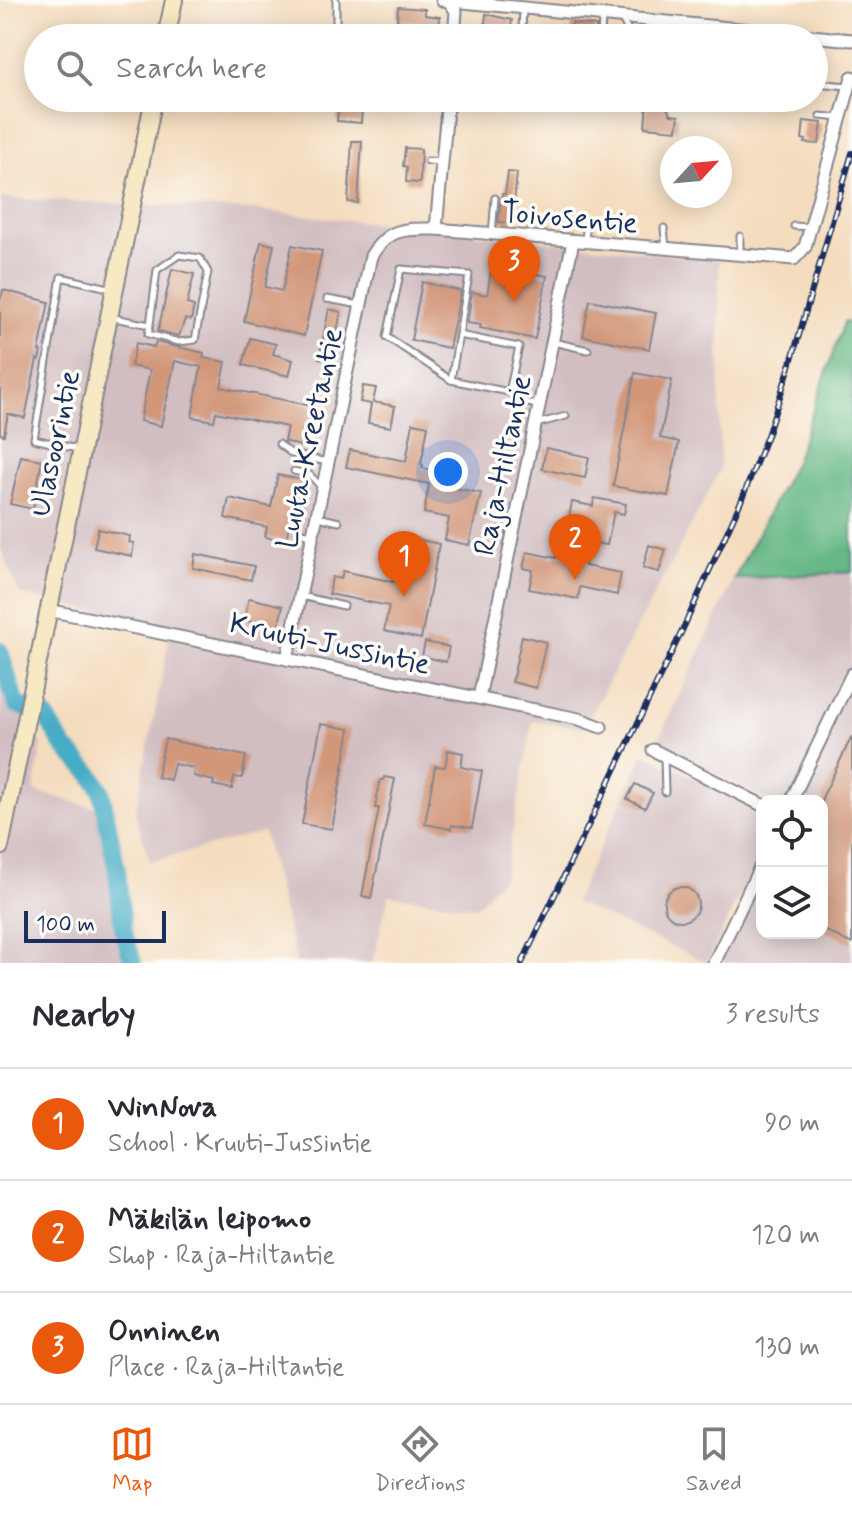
<!DOCTYPE html>
<html lang="en">
<head>
<meta charset="utf-8">
<style>
  body { margin:0; font-family:Mynerve,sans-serif; background:#f7f7f7; color:#2b2b33 }
  .controls { position:absolute; right:24px; bottom:24px; display:grid; overflow:hidden; border-radius:16px; box-shadow:0 4px 20px #0003 }
  .controls button { width:72px; height:72px; display:grid; place-items:center; padding:0; border:0; border-bottom:2px solid #e1e1e2; background:#fff; color:#2b2b33; font:40px sans-serif }
  .compass { position:absolute; left:660px; top:136px; width:72px; height:72px; border-radius:50%; background:#fff; box-shadow:0 4px 20px #0003; rotate:64deg }
  .scale { position:absolute; left:24px; bottom:20px; width:142px; box-sizing:border-box; padding-left:8px; border:4px solid #1b2f5e; border-top:0; font-size:22px; line-height:28px; white-space:nowrap; color:#1b2f5e; -webkit-text-stroke:6px #fdfcf7; paint-order:stroke }
  .you { position:absolute; left:448px; top:472px; width:28px; height:28px; margin:-20px; border:6px solid #fff; border-radius:50%; background:#1a73e8; box-shadow:0 0 0 12px #1a73e833 }
  .badge { display:grid; place-items:center; width:52px; height:52px; border-radius:50%; background:#ea580c; color:#fff; font-size:26px; font-weight:700 }
  .pin { position:absolute; translate:-50% -66px; filter:drop-shadow(0 2px 4px #0008) }
  .pin::after { content:''; position:absolute; top:42px; width:28px; height:24px; background:inherit; clip-path:polygon(0 0,100% 0,50% 100%) }
  .list { margin:0; padding:0; list-style:none }
  h2 { display:flex; justify-content:space-between; align-items:center; height:104px; margin:0; padding:0 32px; font-size:34px }
  h2 small { font-size:26px; font-weight:400; color:#7c7c81 }
  .list li { display:grid; grid-template-columns:52px 1fr auto; gap:24px; align-items:center; box-sizing:border-box; height:112px; padding:0 32px; border-top:2px solid #e1e1e2 }
  .list b { display:block; font-size:30px; white-space:nowrap }
  .list p { margin:0; font-size:26px; white-space:nowrap; color:#7c7c81 }
  .list em { font-size:26px; font-style:normal; color:#7c7c81 }
  .icon { flex:none; width:44px; height:44px; fill:none; stroke:currentColor; stroke-width:2; stroke-linecap:round; stroke-linejoin:round }
  .map { position:relative; flex:none; width:852px; height:963px; overflow:hidden }
  .search { position:absolute; background:#fff; box-shadow:0 4px 20px #0003; left:24px; right:24px; top:24px; height:88px; display:flex; align-items:center; gap:20px; box-sizing:border-box; padding:0 28px; border-radius:44px; color:#7c7c81; font-size:30px }
  .sheet { height:440px; background:#fff }
  nav { display:flex; justify-content:space-around; align-items:center; box-sizing:border-box; height:112px; border-top:2px solid #e1e1e2; background:#fff; font-size:22px; color:#7c7c81 }
  nav a { display:grid; justify-items:center; gap:4px }
  nav .on { color:#ea580c }
  .map>svg:first-child { display:block }
  .industrial { fill:#d2bec1 }
  .forest { fill:#66b886; stroke:#407472; stroke-width:2 }
  .lines { fill:none; stroke-linecap:round; stroke-linejoin:round }
  .river { stroke:#47adc6; stroke-width:18 }
  .building { fill:#d29779 }
  .lane-casing { stroke:#88868e; stroke-width:9 }
  .street-casing { stroke:#88868e; stroke-width:15 }
  .secondary-casing { stroke:#88868e; stroke-width:20 }
  .lane { stroke:#fff; stroke-width:5 }
  .street { stroke:#fff; stroke-width:11 }
  .secondary { stroke:#f6e9c3; stroke-width:16 }
  .rail-casing { stroke:#1b2f5e; stroke-width:6 }
  .rail { stroke:#fdfcf7; stroke-width:3; stroke-dasharray:9; stroke-linecap:butt }
  .labels { text-anchor:middle; stroke-width:7; stroke-linejoin:round; paint-order:stroke }
  .street-label { font-size:30px; fill:#1b2f5e; stroke:#fdfcf7 }
</style>
</head>
<body>
<div class="map">
<svg width="852" height="963" viewBox="0 0 852 963">
  <rect width="100%" height="100%" fill="#fdfcf7"/>
  <filter id="ink" filterUnits="userSpaceOnUse"><feTurbulence type="fractalNoise" baseFrequency=".0125" numOctaves="2"/><feDisplacementMap in="SourceGraphic" scale="16" xChannelSelector="R" yChannelSelector="G"/><feConvolveMatrix kernelMatrix="1 2 1 2 8 2 1 2 1" color-interpolation-filters="sRGB"/></filter>
  <filter id="wash" filterUnits="userSpaceOnUse"><feTurbulence type="fractalNoise" baseFrequency=".006" numOctaves="4" result="noise"/><feDisplacementMap in="SourceGraphic" scale="32" xChannelSelector="R" yChannelSelector="G"/><feGaussianBlur stdDeviation="1.8" result="paint"/><feColorMatrix in="noise" values="0 0 0 0 0 0 0 0 0 0 0 0 0 0 0 0 0 1.4 0 .05"/><feComposite in="paint" operator="in"/></filter>
  <g filter="url(#wash)">
    <rect width="100%" height="100%" fill="#f4dcbe"/>
    <!-- industrial -->
    <g class="industrial">
      <path d="M0 198 254 210 719 260 720 470 584 728 533 721 504 876 476 907 389 895 372 963H297L263 832 150 862 135 813 171 630 20 594 0 547Z"/>
      <path d="M852 572V963H720L762 875V933H822V801H770L656 744 734 579Z"/>
      <path d="M0 682 42 743 34 791 100 809 129 963H0Z"/>
      <path d="M644 754 762 809V848L707 963 574 902Z"/>
    </g>
    <!-- forest -->
    <path class="forest" d="M844 322 852 323V572L734 579 795 462Z"/>
    <g class="lines">
      <!-- river -->
      <path class="river" d="M0 651 16 704 45 716 65 748 91 774 101 790 117 871 123 929 133 963"/>
    </g>
    <g id="blocks">
      <!-- building -->
      <g class="building">
        <path d="M398 7 425 9V15L440 17 439 30 420 28V23L397 21Z"/>
        <path d="M486 14 512 20 510 34 484 31Z"/>
        <path d="M572 23 596 26V38H571Z"/>
        <path d="M339 98H363L361 123 337 121Z"/>
        <path d="M652 99 668 100 667 108 671 115 679 116 677 130 645 127 647 103 651 104Z"/>
        <path d="M804 121 822 123 819 144 805 143 806 140 802 139Z"/>
        <path d="M352 141H362L358 203 348 202Z"/>
        <path d="M405 148 421 149 420 183 406 182 407 167 403 166Z"/>
        <path d="M508 172 517 173 512 223 498 222 502 194H505Z"/>
        <path d="M261 242 274 245 265 287 282 291 292 245 322 251 304 336 244 321Z"/>
        <path d="M492 265 547 276 535 339 480 328 481 325 467 323 472 292 487 295Z"/>
        <path d="M172 269 194 274 187 304 194 306 191 320 185 319 179 336 158 331Z"/>
        <path d="M422 282 461 291 449 348 411 340Z"/>
        <path d="M3 290 49 302 39 351H41L39 360 37 359 25 418 8 414 4 435 0 434V302Z"/>
        <path d="M590 300 656 313 649 349 583 336Z"/>
        <path d="M329 309 341 312 331 361 319 358Z"/>
        <path d="M250 338 276 344 273 354 293 360 289 376 243 365Z"/>
        <path d="M156 342 204 353 203 358 226 362 221 387 312 406 303 447 284 441 287 427 216 412 214 421 192 417 201 367 175 361 161 426 140 421 150 370 131 366 136 343 154 347Z"/>
        <path d="M635 373 672 380 660 438 679 442 668 496 613 486Z"/>
        <path d="M363 386 376 388 373 402 395 406 391 427 368 423 371 404 360 402Z"/>
        <path d="M413 423 428 426 421 464 423 465 422 468 457 475 454 488 481 493 469 545 445 540 449 518 424 513 429 484 346 467 350 450 406 461Z"/>
        <path d="M546 448 589 457 585 478 542 469Z"/>
        <path d="M21 456 42 460 33 509 10 504Z"/>
        <path d="M278 475 308 481 303 505 293 503 286 541 265 537 267 527 225 518 229 498 271 507Z"/>
        <path d="M594 498 626 504 624 514 614 512 607 545 565 537 572 502 593 506Z"/>
        <path d="M98 529 130 536 129 542 134 543 132 556 94 548Z"/>
        <path d="M412 538 439 544 421 639 384 631 389 606 329 594 332 577 341 579 343 571 394 582 400 553 409 555Z"/>
        <path d="M649 545 666 550 659 572 643 568Z"/>
        <path d="M527 552 556 558V555L568 557V554L587 558 585 566 621 573 617 595 580 587 578 599 529 589 533 570 523 568Z"/>
        <path d="M195 554 254 566 251 580 193 568Z"/>
        <path d="M249 598 283 606 278 628 244 620Z"/>
        <path d="M522 636 546 642 536 688 512 682Z"/>
        <path d="M425 642 449 647 446 662 422 656Z"/>
        <path d="M321 724 350 729 332 829 302 824Z"/>
        <path d="M852 736V944L822 929V798Z"/>
        <path d="M165 739 246 756 242 778 234 777 232 789 213 785 214 781 193 776 194 768 174 764 170 780 157 777Z"/>
        <path d="M448 750 463 753 461 767 482 771 472 828 452 825 451 829 425 824 435 766 445 767Z"/>
        <path d="M384 777 395 779 371 898 362 896 379 808H375L380 780H383Z"/>
        <path d="M635 784 653 793 645 808 627 799Z"/>
        <circle cx="681" cy="904" r="17"/>
      </g>
    </g>
  </g>
  <g filter="url(#ink)">
    <use href="#blocks" fill-opacity="0" stroke="#88868e" stroke-width="2"/>
    <g class="lines">
      <defs>
        <g id="lane">
          <path d="M622 19 632 38"/>
          <path d="M522 30 523 9"/>
          <path d="M435 37 446 38"/>
          <path d="M336 38V0"/>
          <path d="M601 38 602 17"/>
          <path d="M685 38 686 25"/>
          <path d="M826 84 848 86"/>
          <path d="M820 116 840 118"/>
          <path d="M428 161 442 162"/>
          <path d="M794 226 810 227"/>
          <path d="M664 228 666 248"/>
          <path d="M492 234 495 198"/>
          <path d="M585 241 587 220"/>
          <path d="M740 254V236"/>
          <path d="M327 299 360 305"/>
          <path d="M114 318 150 325 157 270 179 255 200 258 208 272 195 340 179 342 148 334 150 325"/>
          <path d="M553 342 588 350"/>
          <path d="M451 380 387 337 401 269 469 275 459 335"/>
          <path d="M509 392 451 380 459 335 519 347 509 392 522 402 538 405"/>
          <path d="M536 424 566 416"/>
          <path d="M279 444 292 454 327 462"/>
          <path d="M77 449 34 439 61 277 113 289"/>
          <path d="M294 471 310 475 322 488"/>
          <path d="M318 517 339 522"/>
          <path d="M298 532 312 535"/>
          <path d="M301 596 344 606"/>
          <path d="M664 757 665 792"/>
        </g>
        <g id="street">
          <path d="M442 0 852 40"/>
          <path d="M449 1 456 11 454 38"/>
          <path d="M436 229 448 98"/>
          <path d="M48 610 579 719 601 727"/>
          <path d="M287 659 371 256C389 227 405 229 436 229L794 259 805 247 852 77"/>
          <path d="M479 698 573 241"/>
          <path d="M653 750 762 805"/>
          <path d="M791 801 852 674"/>
          <path d="M714 963 762 863"/>
        </g>
        <g id="secondary">
          <path d="M166 38 174 0"/>
          <path d="M0 847 154 98"/>
        </g>
      </defs>
      <!-- lane casing -->
      <use href="#lane" class="lane-casing"/>
      <!-- street casing -->
      <use href="#street" class="street-casing"/>
      <!-- secondary casing -->
      <use href="#secondary" class="secondary-casing"/>
      <!-- lane -->
      <use href="#lane" class="lane"/>
      <!-- street -->
      <use href="#street" class="street"/>
      <!-- secondary -->
      <use href="#secondary" class="secondary"/>
      <defs>
        <path id="rail" d="M522 963 682 631 742 499 768 433 790 366 852 153"/>
      </defs>
      <!-- rail casing -->
      <use href="#rail" class="rail-casing"/>
      <!-- rail -->
      <use href="#rail" class="rail"/>
    </g>
  </g>
  <g class="labels">
    <!-- street labels -->
    <g class="street-label">
      <text transform="translate(570 217) rotate(5)" y="10">Toivosentie</text>
      <text transform="translate(309 438) rotate(-78)" y="10">Luuta-Kreetantie</text>
      <text transform="translate(54 443) rotate(-78)" y="10">Ulasoorintie</text>
      <text transform="translate(502 465) rotate(-78)" y="10">Raja-Hiltantie</text>
      <text transform="translate(330 643) rotate(12)" y="10">Kruuti-Jussintie</text>
    </g>
  </g>
</svg>
<div class="controls">
<button><svg class="icon" aria-label="locate" viewBox="0 0 24 24"><circle cx="12" cy="12" r="6"/><path d="M12 2v4M12 18v4M2 12h4M18 12h4"/></svg></button>
<button><svg class="icon" aria-label="layers" viewBox="0 0 24 24"><path d="M12 4l9 5-9 5-9-5zM3 14l9 5 9-5"/></svg></button>
</div>
<svg class="compass" viewBox="-18 -18 36 36"><path d="M0-13l5 13h-10z" fill="#e53935"/><path d="M0 13l5-13h-10z" fill="#7c7c81"/></svg>
<div class="scale">100 m</div>
<div class="you"></div>
<div class="pin badge" style="left:404px;top:597px">1</div>
<div class="pin badge" style="left:575px;top:580px">2</div>
<div class="pin badge" style="left:514px;top:302px">3</div>
<div class="search"><svg class="icon" aria-label="search" viewBox="0 0 24 24"><circle cx="10" cy="10" r="6"/><path d="M15 15l6 6"/></svg>Search here</div>
</div>
<section class="sheet">
<h2>Nearby<small>3 results</small></h2>
<ul class="list">
<li><span class="badge">1</span><div><b>WinNova</b><p>School · Kruuti-Jussintie</p></div><em>90 m</em></li>
<li><span class="badge">2</span><div><b>Mäkilän leipomo</b><p>Shop · Raja-Hiltantie</p></div><em>120 m</em></li>
<li><span class="badge">3</span><div><b>Onninen</b><p>Place · Raja-Hiltantie</p></div><em>130 m</em></li>
</ul>
</section>
<nav>
<a class="on"><svg class="icon" aria-label="map" viewBox="0 0 24 24"><path d="M3 6l6-2 6 2 6-2v14l-6 2-6-2-6 2zM9 4v14M15 6v14"/></svg>Map</a>
<a><svg class="icon" aria-label="directions" viewBox="0 0 24 24"><path d="M12 3l9 9-9 9-9-9zM9 14v-3h6M13 9l2 2-2 2"/></svg>Directions</a>
<a><svg class="icon" aria-label="saved" viewBox="0 0 24 24"><path d="M7 4h10v16l-5-4-5 4z"/></svg>Saved</a>
</nav>
</body>
</html>
